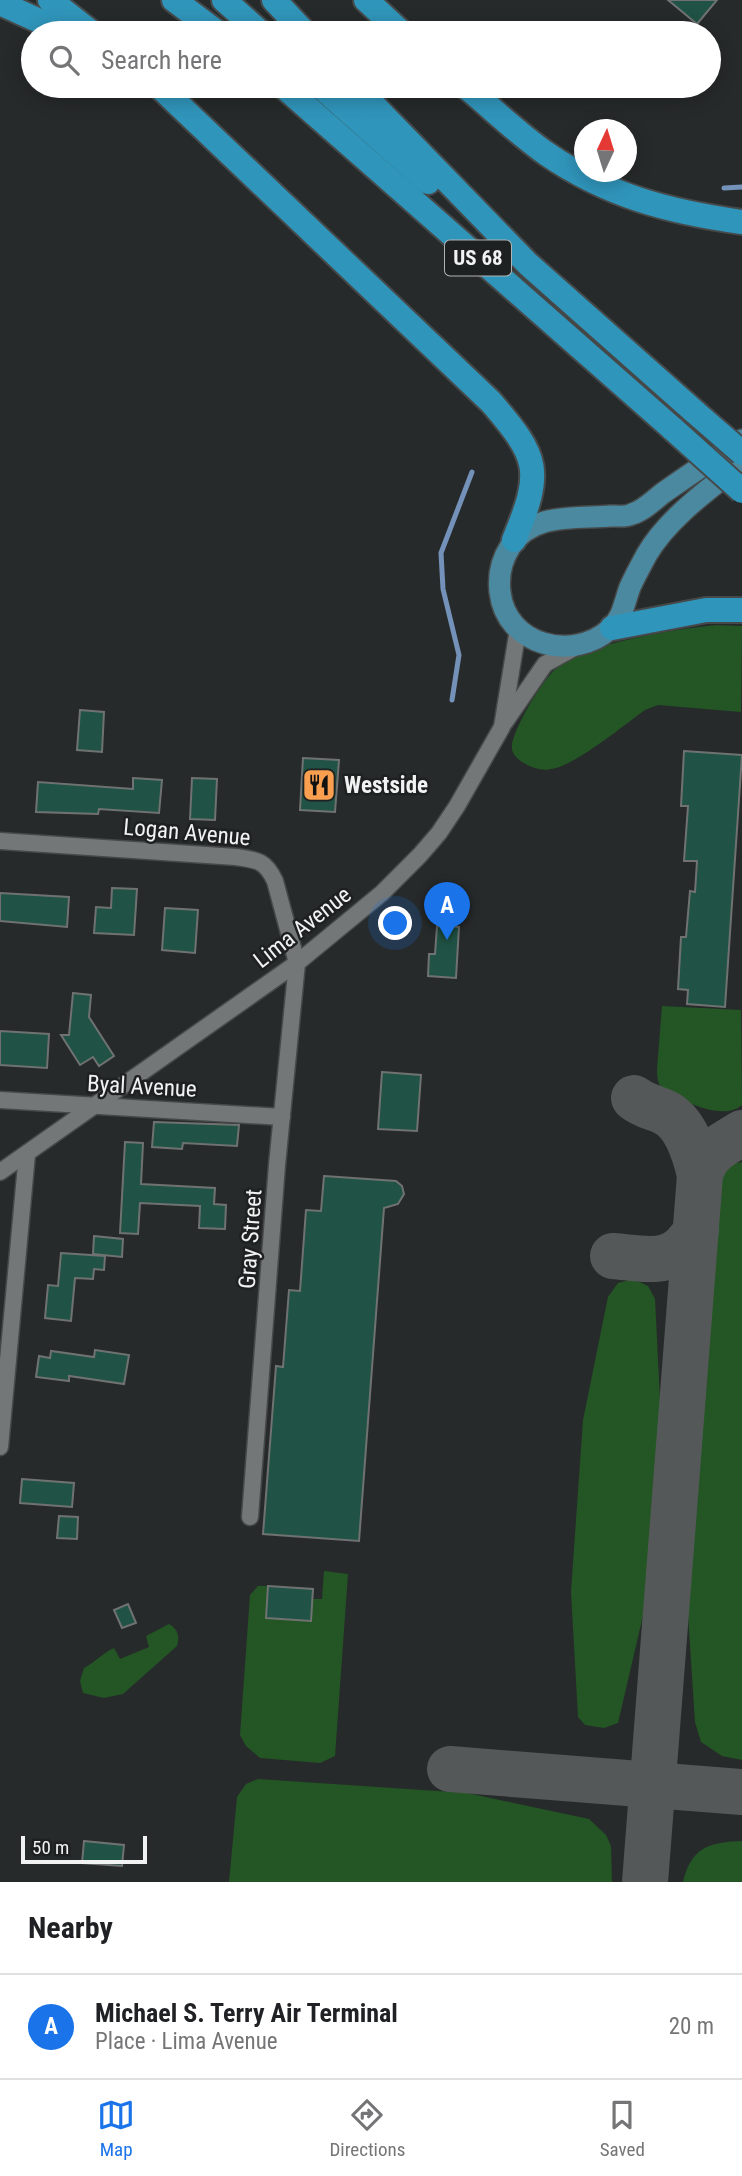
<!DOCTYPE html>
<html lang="en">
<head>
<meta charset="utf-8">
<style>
  body { margin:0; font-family:"Roboto Condensed",sans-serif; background:#f2f2f2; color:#202124 }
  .compass { position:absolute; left:574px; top:119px; width:63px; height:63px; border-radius:50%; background:#fff; box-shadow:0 4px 18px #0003; rotate:4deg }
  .scale { position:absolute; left:21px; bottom:18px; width:126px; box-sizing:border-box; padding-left:7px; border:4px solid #f1f3f3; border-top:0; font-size:19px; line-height:24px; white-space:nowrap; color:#f1f3f3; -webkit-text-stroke:5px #1e2121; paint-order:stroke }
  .you { position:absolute; left:396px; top:924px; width:24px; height:24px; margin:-18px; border:5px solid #fff; border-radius:50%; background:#1a73e8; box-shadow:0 0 0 10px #1a73e833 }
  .badge { display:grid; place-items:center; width:46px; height:46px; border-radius:50%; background:#1a73e8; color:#fff; font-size:23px; font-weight:700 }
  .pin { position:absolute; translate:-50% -58px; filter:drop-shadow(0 2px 4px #0008) }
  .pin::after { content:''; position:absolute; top:37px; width:24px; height:21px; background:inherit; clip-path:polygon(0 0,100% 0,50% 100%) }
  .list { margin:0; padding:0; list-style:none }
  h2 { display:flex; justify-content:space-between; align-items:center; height:91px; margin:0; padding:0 28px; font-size:30px }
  h2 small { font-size:23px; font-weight:400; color:#757577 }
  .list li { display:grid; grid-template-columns:46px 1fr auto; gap:21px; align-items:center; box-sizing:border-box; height:105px; padding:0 28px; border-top:2px solid #e0e0e0 }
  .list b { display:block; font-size:26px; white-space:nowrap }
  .list p { margin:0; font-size:23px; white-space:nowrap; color:#757577 }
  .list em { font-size:23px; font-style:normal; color:#757577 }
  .icon { flex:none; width:38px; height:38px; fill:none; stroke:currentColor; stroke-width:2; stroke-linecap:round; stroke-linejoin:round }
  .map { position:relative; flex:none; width:742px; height:1882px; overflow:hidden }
  .search { position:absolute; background:#fff; box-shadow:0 4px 18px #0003; left:21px; right:21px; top:21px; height:77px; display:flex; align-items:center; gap:18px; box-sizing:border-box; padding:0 24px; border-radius:38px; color:#757577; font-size:26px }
  .sheet { height:196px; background:#fff }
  nav { display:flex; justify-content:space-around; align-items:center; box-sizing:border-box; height:98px; border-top:2px solid #e0e0e0; background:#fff; font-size:19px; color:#757577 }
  nav a { display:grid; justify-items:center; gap:4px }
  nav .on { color:#1a73e8 }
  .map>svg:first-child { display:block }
  .green { fill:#235624 }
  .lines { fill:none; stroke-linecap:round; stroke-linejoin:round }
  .stream { stroke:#7492b9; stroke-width:5 }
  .taxiway { stroke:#555858; stroke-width:46 }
  .building { fill:#205345; stroke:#6f7271; stroke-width:2 }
  .minor-casing { stroke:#464949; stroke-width:19 }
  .major-casing { stroke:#464949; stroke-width:24 }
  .highway-casing { stroke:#464949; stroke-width:28 }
  .minor { stroke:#747777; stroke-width:16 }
  .major { stroke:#4b89a0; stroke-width:21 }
  .highway { stroke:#3095bb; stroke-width:24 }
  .highway-bridge-casing { stroke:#464949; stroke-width:28; stroke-linecap:butt }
  .highway-bridge { stroke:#3095bb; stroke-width:24 }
  .labels { text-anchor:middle; stroke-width:5; stroke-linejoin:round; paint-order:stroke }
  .shield { fill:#1e2121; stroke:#b2b4b4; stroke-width:2 }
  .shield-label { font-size:21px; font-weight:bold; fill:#f1f3f3 }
  .poi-label { font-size:23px; font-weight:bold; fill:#f1f3f3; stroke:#1e2121; text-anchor:start }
  .street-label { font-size:23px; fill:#f1f3f3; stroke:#1e2121 }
</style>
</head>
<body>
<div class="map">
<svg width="742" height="1882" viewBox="0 0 742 1882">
  <rect width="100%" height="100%" fill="#272a2a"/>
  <!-- green -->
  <g class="green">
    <path d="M716 625 742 626 741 712 658 705 645 710C624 725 575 766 551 769 544 771 532 768 526 764 520 761 513 756 512 749 510 733 544 677 558 667 596 641 671 630 716 625Z"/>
    <path d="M662 1006 741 1010 742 1105C723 1121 689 1102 668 1095 659 1088 657 1081 657 1069Z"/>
    <path d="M742 1162V1760L722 1756 701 1742 695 1722 687 1599 718 1172 727 1165Z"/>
    <path d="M633 1279 648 1286 655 1299 661 1420 648 1594 618 1723 604 1728 585 1725 578 1717 571 1592 583 1420 608 1297 618 1283Z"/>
    <path d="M324 1571 348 1574 335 1756 320 1763 260 1758 246 1746 240 1735 250 1595 258 1586H268L266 1618 311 1621 313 1599H322Z"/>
    <path d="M169 1624C178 1629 180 1636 177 1646L123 1694 104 1698 83 1693 80 1681 84 1668C96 1662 102 1653 114 1648L120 1659 149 1647 146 1636Z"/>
    <path d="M258 1779 467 1793 589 1819 606 1835 611 1846 612 1882H229L237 1797 246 1784Z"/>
    <path d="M742 1841V1882H683C691 1847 710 1842 742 1841Z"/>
  </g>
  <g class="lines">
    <!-- stream -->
    <g class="stream">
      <path d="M724 188 742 187"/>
      <path d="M452 700 459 655 443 589 441 553 472 472"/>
    </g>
    <!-- taxiway -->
    <g class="taxiway">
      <path d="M634 1098C644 1106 653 1107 664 1112 686 1122 695 1154 700 1175"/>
      <path d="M613 1256C649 1259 675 1268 696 1230"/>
      <path d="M450 1769 742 1792"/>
      <path d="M645 1882 700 1175C706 1151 723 1145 742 1133"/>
    </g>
  </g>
  <!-- building -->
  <g class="building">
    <path d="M668 0H717L697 24Z"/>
    <path d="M80 710 104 712 102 752 77 750Z"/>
    <path d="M684 751 742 755 725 1007 687 1004 688 990 678 989 681 937H686L690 891 695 892 697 861H684L688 806H681Z"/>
    <path d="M303 758 339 760 335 812 300 810Z"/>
    <path d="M133 778 162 780 159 813 99 809 98 814 36 812 38 782 133 789Z"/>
    <path d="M192 778 217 779 215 820 190 819Z"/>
    <path d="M112 888 137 889 134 935 94 933 96 907 111 908Z"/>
    <path d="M0 893 69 897 67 927 0 921Z"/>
    <path d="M165 908 198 910 195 953 162 950Z"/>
    <path d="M437 926 459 927 456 978 428 976 429 954H435Z"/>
    <path d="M73 993 91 995 89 1017 114 1056 99 1066 93 1057 80 1065 61 1035H69Z"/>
    <path d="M0 1031 49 1034 47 1068 0 1065Z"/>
    <path d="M382 1072 421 1075 417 1131 378 1129Z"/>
    <path d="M154 1122 239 1125 237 1146 183 1143 182 1149 152 1147Z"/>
    <path d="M125 1142 143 1143 141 1184 215 1188 214 1204 226 1205 225 1229 199 1228 200 1206 140 1203 138 1234 120 1233Z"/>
    <path d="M324 1176 396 1181 402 1186 404 1194 398 1204 384 1208 359 1541 263 1534 276 1366 283 1367 289 1290 300 1291 306 1210 321 1211Z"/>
    <path d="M94 1236 123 1239 122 1257 93 1254Z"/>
    <path d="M61 1253 105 1256 104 1270 94 1269 93 1279 75 1278 71 1321 45 1318 48 1285 58 1286Z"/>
    <path d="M95 1350 129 1355 124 1384 69 1376V1381L36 1377 39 1356 50 1358 51 1351 94 1357Z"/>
    <path d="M22 1479 74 1483 72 1507 20 1503Z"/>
    <path d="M59 1516 78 1517 77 1539 57 1538Z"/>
    <path d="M268 1586 313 1589 311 1621 266 1618Z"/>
    <path d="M128 1604 136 1623 122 1628 114 1610Z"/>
    <path d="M84 1841 124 1845 122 1866 82 1863Z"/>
  </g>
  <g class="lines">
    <defs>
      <g id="minor">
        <path d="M505 722 545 664 576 647"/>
        <path d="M0 841 236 857C257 860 265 860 275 881L297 963 277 1165 250 1517"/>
        <path d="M0 1100 282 1117"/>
        <path d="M0 1172 297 963 382 893 420 855 439 833 457 806 502 727 518 629"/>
        <path d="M0 1447 27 1154"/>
      </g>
      <path id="major" d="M742 440C715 457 689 475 663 493 654 500 643 511 632 514 627 517 618 516 611 516 576 519 532 512 510 547 501 561 498 575 500 592 506 646 573 662 610 629 623 618 624 603 630 587 635 576 641 565 647 554 668 518 709 489 742 463"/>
      <g id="highway">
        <path d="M50 0 92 33"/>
        <path d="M174 0 218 33"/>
        <path d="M224 0 261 33"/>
        <path d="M274 0 305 33"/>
        <path d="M366 0 402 33"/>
        <path d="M0 3 46 24 60 33"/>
        <path d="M159 86 491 402C539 458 543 470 514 540"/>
        <path d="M283 86 673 429"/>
        <path d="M320 86 428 182"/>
        <path d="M355 86 528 264 696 413"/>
        <path d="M465 86C492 108 518 134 547 154 608 196 670 212 742 222"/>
        <path d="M612 628 706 610H742"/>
      </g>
    </defs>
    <!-- minor casing -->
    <use href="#minor" class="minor-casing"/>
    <!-- major casing -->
    <use href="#major" class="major-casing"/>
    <!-- highway casing -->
    <use href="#highway" class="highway-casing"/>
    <!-- minor -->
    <use href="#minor" class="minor"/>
    <!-- major -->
    <use href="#major" class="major"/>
    <!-- highway -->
    <use href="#highway" class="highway"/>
    <defs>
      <g id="highway-bridge">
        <path d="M696 413 742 453"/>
        <path d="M673 429 742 491"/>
      </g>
    </defs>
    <!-- highway-bridge casing -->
    <use href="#highway-bridge" class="highway-bridge-casing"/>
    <!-- highway-bridge -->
    <use href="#highway-bridge" class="highway-bridge"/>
  </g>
  <!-- icons -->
  <defs>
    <symbol id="restaurant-square" viewBox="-11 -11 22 22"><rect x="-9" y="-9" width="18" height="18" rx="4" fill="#fa9f4f" stroke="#1e2121"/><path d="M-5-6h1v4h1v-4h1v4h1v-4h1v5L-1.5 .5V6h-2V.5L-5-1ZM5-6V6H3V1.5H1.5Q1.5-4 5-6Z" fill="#111"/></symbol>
  </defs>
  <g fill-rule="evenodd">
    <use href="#restaurant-square" x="300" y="766" width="38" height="38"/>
  </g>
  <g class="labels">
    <!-- shield labels -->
    <rect class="shield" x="445" y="240.5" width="66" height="35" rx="5"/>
    <g class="shield-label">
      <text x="478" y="265">US 68</text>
    </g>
    <!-- poi labels -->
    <g class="poi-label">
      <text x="344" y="793">Westside</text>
    </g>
    <!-- street labels -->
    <g class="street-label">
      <text transform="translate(187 832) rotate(5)" y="8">Logan Avenue</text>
      <text transform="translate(302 927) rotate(-38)" y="8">Lima Avenue</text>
      <text transform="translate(142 1086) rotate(3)" y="8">Byal Avenue</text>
      <text transform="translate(250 1239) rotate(-86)" y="8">Gray Street</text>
    </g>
  </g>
</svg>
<svg class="compass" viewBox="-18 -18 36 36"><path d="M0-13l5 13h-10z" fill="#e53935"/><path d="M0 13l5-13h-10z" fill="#757577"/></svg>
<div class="scale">50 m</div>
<div class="you"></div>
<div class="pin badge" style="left:447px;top:940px">A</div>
<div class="search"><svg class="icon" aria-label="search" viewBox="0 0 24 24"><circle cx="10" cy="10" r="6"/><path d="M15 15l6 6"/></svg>Search here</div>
</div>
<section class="sheet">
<h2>Nearby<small></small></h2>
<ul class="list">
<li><span class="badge">A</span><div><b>Michael S. Terry Air Terminal</b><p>Place · Lima Avenue</p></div><em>20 m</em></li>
</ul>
</section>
<nav>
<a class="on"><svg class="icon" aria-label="map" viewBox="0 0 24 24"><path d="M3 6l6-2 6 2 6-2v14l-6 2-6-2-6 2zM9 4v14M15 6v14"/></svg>Map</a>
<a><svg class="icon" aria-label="directions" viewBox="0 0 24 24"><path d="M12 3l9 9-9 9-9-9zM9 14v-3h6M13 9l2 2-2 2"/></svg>Directions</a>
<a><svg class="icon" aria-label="saved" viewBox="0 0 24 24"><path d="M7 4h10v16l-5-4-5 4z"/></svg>Saved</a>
</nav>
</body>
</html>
